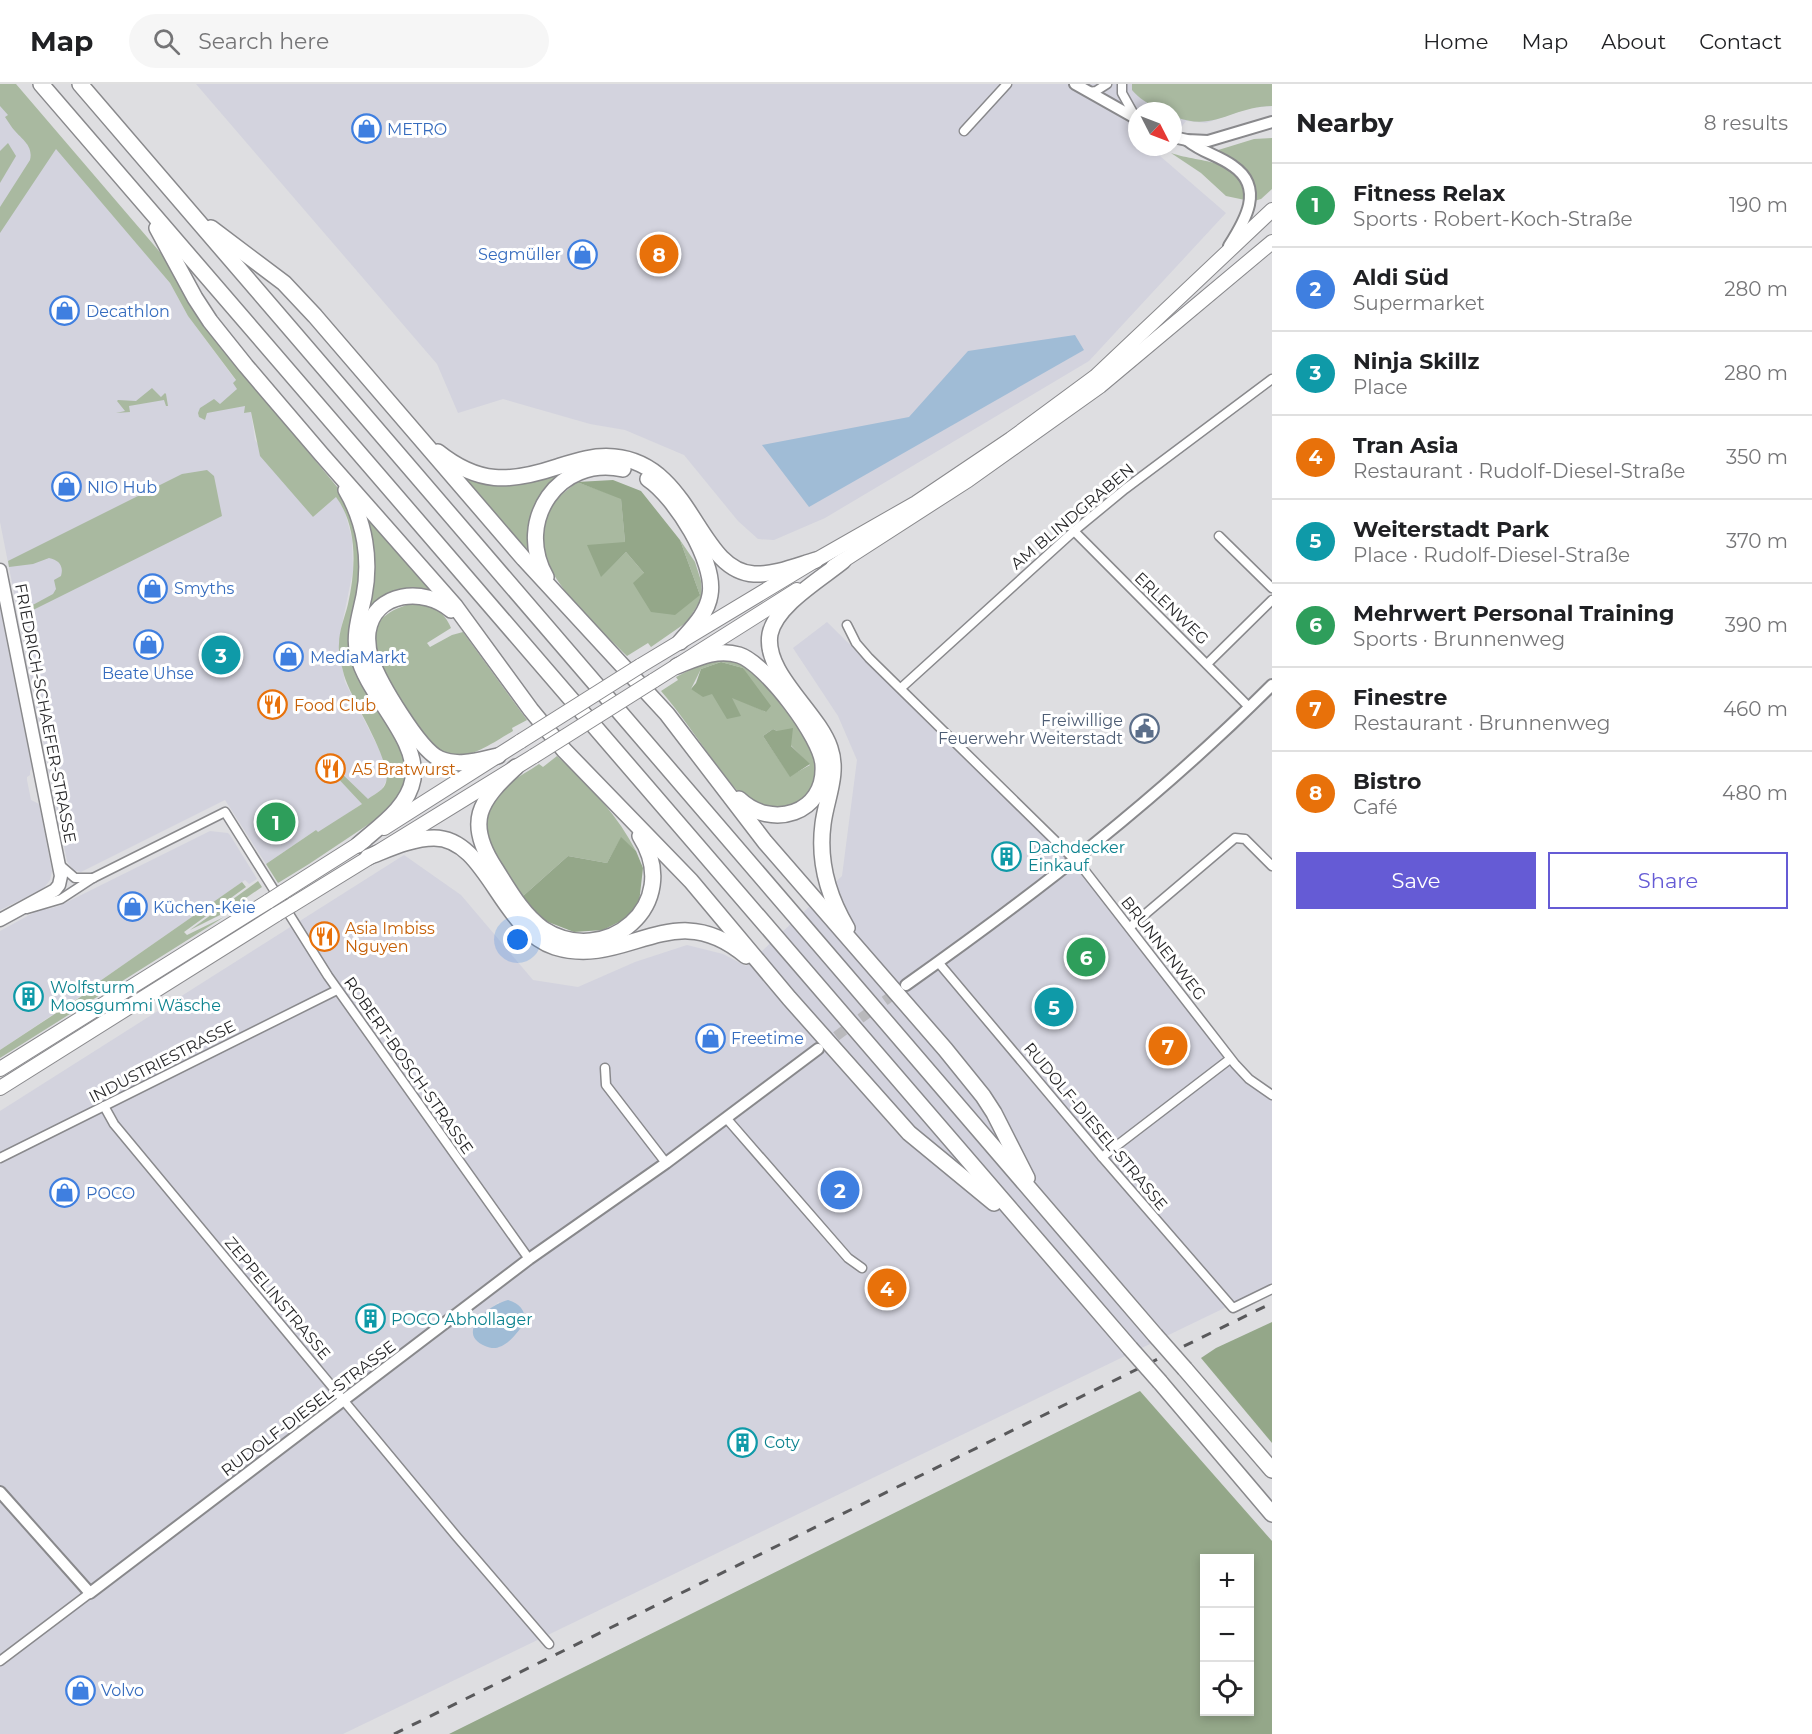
<!DOCTYPE html>
<html lang="en">
<head>
<meta charset="utf-8">
<style>
  body { margin:0; font-family:Montserrat,sans-serif; background:#f6f6f6; color:#202124 }
  .controls { position:absolute; right:18px; bottom:18px; display:grid; overflow:hidden; border-radius:0px; box-shadow:0 3px 9px #0003 }
  .controls button { width:54px; height:54px; display:grid; place-items:center; padding:0; border:0; border-bottom:2px solid #e0e0e0; background:#fff; color:#202124; font:30px sans-serif }
  .compass { position:absolute; left:1128px; top:18px; width:54px; height:54px; border-radius:50%; background:#fff; box-shadow:0 3px 9px #0003; rotate:132deg }
  .you { position:absolute; left:518px; top:856px; width:21px; height:21px; margin:-15px; border:4px solid #fff; border-radius:50%; background:#1a73e8; box-shadow:0 0 0 9px #1a73e833 }
  .badge { display:grid; place-items:center; width:39px; height:39px; border-radius:50%; background:#655bd5; color:#fff; font-size:20px; font-weight:700 }
  .pin { position:absolute; translate:-50% -50%; border:3px solid #fff; box-shadow:0 2px 6px #0006 }
  .list { margin:0; padding:0; list-style:none }
  h2 { display:flex; justify-content:space-between; align-items:center; height:78px; margin:0; padding:0 24px; font-size:26px }
  h2 small { font-size:20px; font-weight:400; color:#757577 }
  .list li { display:grid; grid-template-columns:39px 1fr auto; gap:18px; align-items:center; box-sizing:border-box; height:84px; padding:0 24px; border-top:2px solid #e0e0e0 }
  .list b { display:block; font-size:22px; white-space:nowrap }
  .list p { margin:0; font-size:20px; white-space:nowrap; color:#757577 }
  .list em { font-size:20px; font-style:normal; color:#757577 }
  .actions { display:flex; gap:12px; padding:18px 24px }
  .actions a { flex:1; padding:14px 0; border:2px solid #655bd5; border-radius:0px; text-align:center; font-size:21px; color:#655bd5 }
  .actions .main { background:#655bd5; color:#fff }
  .icon { flex:none; width:33px; height:33px; fill:none; stroke:currentColor; stroke-width:2; stroke-linecap:round; stroke-linejoin:round }
  .map { position:relative; flex:none; width:1272px; height:1650px; overflow:hidden }
  header { display:flex; align-items:center; gap:36px; box-sizing:border-box; height:84px; padding:0 30px; background:#fff; border-bottom:2px solid #e0e0e0 }
  header strong { font-size:28px }
  nav { display:flex; gap:33px; margin-inline-start:auto; font-size:21px }
  .search { width:420px; height:54px; background:#f6f6f6; display:flex; align-items:center; gap:15px; box-sizing:border-box; padding:0 21px; border-radius:33px; color:#757577; font-size:22px }
  main { display:flex }
  aside { flex:1; background:#fff }
  .map>svg:first-child { display:block }
  .built { fill:#d3d3de; fill-rule:evenodd }
  .green { fill:#a9b9a0; fill-rule:evenodd }
  .forest { fill:#94a789; fill-rule:evenodd }
  .water { fill:#a0bcd6 }
  .lines { fill:none; stroke-linecap:round; stroke-linejoin:round }
  .tertiary-tunnel { stroke:#b9b9bc; stroke-width:10; stroke-dasharray:10 5; stroke-linecap:butt }
  .minor-casing { stroke:#89898c; stroke-width:11 }
  .tertiary-casing { stroke:#89898c; stroke-width:14 }
  .secondary-casing { stroke:#89898c; stroke-width:15 }
  .primary-casing { stroke:#89898c; stroke-width:16 }
  .motorway-casing { stroke:#89898c; stroke-width:18 }
  .minor { stroke:#fff; stroke-width:8 }
  .tertiary { stroke:#fff; stroke-width:10 }
  .secondary { stroke:#fff; stroke-width:12 }
  .primary { stroke:#fff; stroke-width:14 }
  .motorway { stroke:#fff; stroke-width:15 }
  .rail { stroke:#59595b; stroke-width:3; stroke-dasharray:10 10; stroke-linecap:butt }
  .primary-bridge-casing { stroke:#89898c; stroke-width:16; stroke-linecap:butt }
  .motorway-bridge-casing { stroke:#89898c; stroke-width:18; stroke-linecap:butt }
  .primary-bridge { stroke:#fff; stroke-width:14 }
  .motorway-bridge { stroke:#fff; stroke-width:15 }
  .labels { text-anchor:middle; stroke-width:6; stroke-linejoin:round; paint-order:stroke }
  .shop-label { font-size:16px; fill:#366cbe; stroke:#fff; text-anchor:start }
  .street-label { font-size:16px; fill:#272729; stroke:#fff }
  .food-label { font-size:16px; fill:#c56008; stroke:#fff; text-anchor:start }
  .service-label { font-size:16px; fill:#4e5e75; stroke:#fff; text-anchor:end }
  .culture-label { font-size:16px; fill:#0d838f; stroke:#fff; text-anchor:start }
</style>
</head>
<body>
<header>
<strong>Map</strong>
<div class="search"><svg class="icon" aria-label="search" viewBox="0 0 24 24"><circle cx="10" cy="10" r="6"/><path d="M15 15l6 6"/></svg>Search here</div>
<nav><a>Home</a><a>Map</a><a>About</a><a>Contact</a></nav>
</header>
<main>
<div class="map">
<svg width="1272" height="1650" viewBox="0 0 1272 1650">
  <rect width="100%" height="100%" fill="#dedee1"/>
  <!-- built -->
  <g class="built">
    <path d="M196 0H1272V22L1250 24 1206 39 1186 37 1173 54V27H1137V63H1166L1160 72 1226 129 1089 277 825 434 774 456 758 455 738 437 684 371 625 346 590 340 503 315 458 329 437 280Z"/>
    <path d="M0 2 56 64 170 199 188 232 251 317 245 329 251 328 255 356 313 433 337 412 345 428 352 455 353 487 340 550 339 565 345 598 384 675 387 695 382 705 368 716 318 749 316 746 266 780 225 716 81 788 73 786 67 777 0 438Z"/>
    <path d="M0 524 32 685 30 687V691L27 693V696L31 716 39 720 52 787 50 796 43 805 0 826Z"/>
    <path d="M827 538 1084 791 1226 975 1272 1012V1201L343 1650H0V1027L404 771 461 811 533 896 578 903 635 878 687 861 723 870 746 882 842 792 857 676 838 632 793 564ZM499 1218V1264L480 1233Z"/>
    <path d="M210 747 228 749 230 751 257 795 249 800 245 796 100 897 84 905 82 911 0 966V847L44 823 48 825 59 822Z"/>
  </g>
  <!-- green -->
  <g class="green">
    <path d="M0 0H16L165 174 242 288 338 404 345 414 360 456 359 592 398 660 403 671 407 688 404 706 387 728 309 780 278 799 266 780 316 746 318 748 362 720 333 689 337 685 368 715C373 711 382 707 385 701 396 680 348 613 343 587 341 578 338 569 339 560 339 546 345 533 348 520 356 485 358 443 336 413L313 433 260 372 251 328 244 329 245 322 207 329 205 336 199 333 198 329 200 324 214 315 220 320 237 305 233 299 236 296 188 232 170 199 56 65 0 149V123L30 76C34 60 19 54 11 42 9 39 7 36 5 33L8 31 0 22Z"/>
    <path d="M1132 0H1272V22C1234 22 1214 48 1176 33L1173 32V27C1159 27 1141 17 1132 6Z"/>
    <path d="M1272 54V105L1261 115 1254 117 1253 106 1215 67 1254 55Z"/>
    <path d="M8 59 16 72 0 99V67Z"/>
    <path d="M1171 69C1203 80 1241 73 1245 116L1226 112 1201 89Z"/>
    <path d="M152 304 161 313 165 309 166 310 168 322H166L164 316 129 322 130 328 116 329 125 327 117 317 118 316 136 317Z"/>
    <path d="M207 386 214 392 222 432 19 533 18 529 53 510 56 505 54 496 61 492C64 482 59 476 49 474L33 480 9 483 8 477 182 390Z"/>
    <path d="M558 388 559 392 530 442 528 468 463 393Z"/>
    <path d="M577 398 621 414 625 458 601 492 626 468 644 489 700 511 680 456 695 478 701 497 702 514 687 538 651 563 648 559 627 572C597 541 528 485 543 436 548 420 564 409 577 398Z"/>
    <path d="M359 422 435 509 419 506 363 542Z"/>
    <path d="M413 519C431 522 444 526 451 544L427 559 430 563 452 551 463 548 527 636 512 644 513 647C497 656 474 673 455 672 443 671 435 665 427 657 414 644 371 570 373 552 376 532 396 524 413 519Z"/>
    <path d="M735 575C743 581 755 586 762 593 775 607 814 659 817 677 823 714 780 739 750 718 736 708 726 693 716 680 698 656 681 630 661 607L678 596 676 593 707 577ZM721 578 743 584 766 628 732 613 691 605 701 585ZM773 645 777 647 810 681 790 692 763 652Z"/>
    <path d="M557 672C588 700 617 730 636 767L621 754 607 779 568 772 522 813C502 783 468 745 498 710 508 698 526 689 539 680L543 683Z"/>
    <path d="M258 797 262 803 224 829 190 846Z"/>
    <path d="M242 798 246 803 184 848 187 851 224 833 0 974V966L82 912 84 905 100 897Z"/>
  </g>
  <!-- forest -->
  <g class="forest">
    <path d="M613 396 641 407 680 456 700 511 675 531 651 528 633 499 644 489 626 468 601 493 587 461 625 458 621 415 577 398Z"/>
    <path d="M721 578 743 584 771 622 766 628 732 614 741 632 727 635 712 610 703 613 691 605 696 599 701 585Z"/>
    <path d="M793 644 791 662 810 680 790 693 763 652 773 645 777 647Z"/>
    <path d="M621 753 636 767 643 784 639 819 625 835 603 846 574 848 543 836 522 813 568 772 607 779Z"/>
    <path d="M1272 1238V1359L1201 1274 1216 1264Z"/>
    <path d="M1140 1307 1272 1457V1650H449ZM1204 1474H1250V1628H1204Z"/>
  </g>
  <!-- water -->
  <g class="water">
    <path d="M1075 251 1084 266 809 423 762 361 909 333 968 267Z"/>
    <path d="M508 1216C520 1220 524 1225 526 1237 519 1246 510 1260 499 1263 496 1265 489 1264 485 1262 454 1249 490 1220 508 1216Z"/>
  </g>
  <g class="lines">
    <!-- tertiary-tunnel -->
    <path class="tertiary-tunnel" d="M824 961 901 905"/>
    <defs>
      <g id="minor">
        <path d="M1122 0V9L1136 34"/>
        <path d="M1089 8 1096 7 1107 0"/>
        <path d="M964 47 1007 0"/>
        <path d="M1074 447 1249 623"/>
        <path d="M1219 452 1272 504"/>
        <path d="M847 541 856 559 869 574 1082 783 1235 980 1249 995 1272 1011"/>
        <path d="M1207 580 1272 516"/>
        <path d="M901 604 1074 447 1125 405 1272 295"/>
        <path d="M60 781 75 794H93"/>
        <path d="M27 825 61 815 93 794 225 728 328 892 529 1175"/>
        <path d="M1130 843 1235 754 1245 755 1272 782"/>
        <path d="M938 878 1102 1073 1233 1224 1272 1205"/>
        <path d="M605 984 606 1001 666 1079"/>
        <path d="M104 1022 114 1040 457 1453 549 1560"/>
        <path d="M727 1035 848 1174 862 1184"/>
        <path d="M1102 1073 1230 975"/>
        <path d="M0 1074 337 906"/>
        <path d="M0 1577 90 1509"/>
      </g>
      <g id="tertiary">
        <path d="M1075 0 1137 35"/>
        <path d="M1173 53 1187 56 1208 57 1272 38"/>
        <path d="M1187 56C1203 69 1218 71 1233 82 1265 104 1245 137 1229 162"/>
        <path d="M906 901C1035 810 1160 713 1272 601"/>
        <path d="M0 1408 90 1509 529 1175 666 1079 818 965"/>
      </g>
      <path id="secondary" d="M0 486 61 792 59 801 55 806 0 836"/>
      <g id="primary">
        <path d="M833 483 968 396 1100 302 1272 158"/>
        <path d="M640 582 816 476 916 419 1011 355 1095 293 1272 126"/>
        <path d="M653 597 797 506"/>
        <path d="M384 744 521 657"/>
        <path d="M283 808 365 756"/>
        <path d="M292 821 534 672"/>
        <path d="M0 985 269 817"/>
        <path d="M0 1004 277 830"/>
      </g>
      <g id="motorway">
        <path d="M41 0 1130 1264"/>
        <path d="M80 0 1155 1251"/>
        <path d="M157 144 195 214 210 237 246 282 322 371 455 522 531 626 564 666 691 797 789 914 909 1049 994 1119"/>
        <path d="M211 144 284 199 315 232 524 475 667 630 765 758 945 965 983 1012 994 1029 1027 1094"/>
        <path d="M438 368C478 400 509 399 557 383 576 377 594 371 614 373 693 380 697 487 754 490 775 491 796 482 816 476"/>
        <path d="M648 395C675 413 716 478 710 511 707 530 692 544 680 558"/>
        <path d="M346 406C365 438 371 476 364 512 360 531 353 552 358 571 367 611 419 654 413 695 408 724 378 743 358 761"/>
        <path d="M843 477C821 495 776 521 770 550 763 589 818 628 830 664 839 690 826 715 823 740 818 778 828 812 847 844"/>
        <path d="M546 493C514 437 559 371 623 385"/>
        <path d="M451 526C425 503 374 507 368 548 367 557 368 566 371 575 379 598 419 666 440 675 459 683 479 676 498 672"/>
        <path d="M677 582C697 574 717 564 739 571 765 579 822 654 823 681 826 730 771 746 739 715"/>
        <path d="M516 683C479 717 465 738 495 784 509 806 522 830 543 845 605 885 684 821 640 752"/>
        <path d="M368 773C389 765 412 754 434 754 487 754 500 845 555 863 627 885 673 810 746 872"/>
        <path d="M1185 1285 1272 1386"/>
        <path d="M1160 1298 1272 1430"/>
      </g>
    </defs>
    <!-- minor casing -->
    <use href="#minor" class="minor-casing"/>
    <!-- tertiary casing -->
    <use href="#tertiary" class="tertiary-casing"/>
    <!-- secondary casing -->
    <use href="#secondary" class="secondary-casing"/>
    <!-- primary casing -->
    <use href="#primary" class="primary-casing"/>
    <!-- motorway casing -->
    <use href="#motorway" class="motorway-casing"/>
    <!-- minor -->
    <use href="#minor" class="minor"/>
    <!-- tertiary -->
    <use href="#tertiary" class="tertiary"/>
    <!-- secondary -->
    <use href="#secondary" class="secondary"/>
    <!-- primary -->
    <use href="#primary" class="primary"/>
    <!-- motorway -->
    <use href="#motorway" class="motorway"/>
    <!-- rail -->
    <path class="rail" d="M394 1650 1272 1219"/>
    <defs>
      <g id="primary-bridge">
        <path d="M521 657 640 582"/>
        <path d="M534 672 653 597"/>
        <path d="M269 817 283 808"/>
        <path d="M277 830 292 821"/>
      </g>
      <g id="motorway-bridge">
        <path d="M1155 1251 1185 1285"/>
        <path d="M1130 1264 1160 1298"/>
      </g>
    </defs>
    <!-- primary-bridge casing -->
    <use href="#primary-bridge" class="primary-bridge-casing"/>
    <!-- motorway-bridge casing -->
    <use href="#motorway-bridge" class="motorway-bridge-casing"/>
    <!-- primary-bridge -->
    <use href="#primary-bridge" class="primary-bridge"/>
    <!-- motorway-bridge -->
    <use href="#motorway-bridge" class="motorway-bridge"/>
  </g>
  <!-- icons -->
  <defs>
    <symbol id="shop-ring" viewBox="-11 -11 22 22"><circle r="9.5" fill="#fff" stroke="#3f7fe0" stroke-width="1.5"/><path d="M-5-2.5h2.3a2.7 3.5 0 0 1 5.4 0H5L5.5 6h-11ZM-1.5-2.5h3a1.5 2.3 0 0 0-3 0Z" fill="#3f7fe0"/></symbol>
    <symbol id="restaurant-ring" viewBox="-11 -11 22 22"><circle r="9.5" fill="#fff" stroke="#e8710a" stroke-width="1.5"/><path d="M-5-6h1v4h1v-4h1v4h1v-4h1v5L-1.5 .5V6h-2V.5L-5-1ZM5-6V6H3V1.5H1.5Q1.5-4 5-6Z" fill="#e8710a"/></symbol>
    <symbol id="civic-ring" viewBox="-11 -11 22 22"><circle r="9.5" fill="#fff" stroke="#5c6f8a" stroke-width="1.5"/><path d="M-.6-6.5H3V-4.5H.6V-3L4-1V1h2V6H-6V1h2V-1L-.6-3ZM-1.2 2.5V6h2.4V2.5Z" fill="#5c6f8a"/></symbol>
    <symbol id="building-ring" viewBox="-11 -11 22 22"><circle r="9.5" fill="#fff" stroke="#0f9aa8" stroke-width="1.5"/><path d="M-4-6H4V6H1V3H-1V6H-4ZM-2.5-4.3h1.7v1.8h-1.7ZM.8-4.3h1.7v1.8H.8ZM-2.5-1h1.7V.8h-1.7ZM.8-1h1.7V.8H.8Z" fill="#0f9aa8"/></symbol>
  </defs>
  <g fill-rule="evenodd">
    <use href="#shop-ring" x="350" y="28" width="33" height="33"/>
    <use href="#shop-ring" x="566" y="154" width="33" height="33"/>
    <use href="#shop-ring" x="48" y="210" width="33" height="33"/>
    <use href="#shop-ring" x="50" y="386" width="33" height="33"/>
    <use href="#shop-ring" x="136" y="488" width="33" height="33"/>
    <use href="#shop-ring" x="132" y="544" width="33" height="33"/>
    <use href="#shop-ring" x="272" y="556" width="33" height="33"/>
    <use href="#restaurant-ring" x="256" y="604" width="33" height="33"/>
    <use href="#civic-ring" x="1128" y="628" width="33" height="33"/>
    <use href="#restaurant-ring" x="314" y="668" width="33" height="33"/>
    <use href="#building-ring" x="990" y="756" width="33" height="33"/>
    <use href="#shop-ring" x="116" y="806" width="33" height="33"/>
    <use href="#restaurant-ring" x="308" y="836" width="33" height="33"/>
    <use href="#building-ring" x="12" y="896" width="33" height="33"/>
    <use href="#shop-ring" x="694" y="938" width="33" height="33"/>
    <use href="#shop-ring" x="48" y="1092" width="33" height="33"/>
    <use href="#building-ring" x="354" y="1218" width="33" height="33"/>
    <use href="#building-ring" x="726" y="1342" width="33" height="33"/>
    <use href="#shop-ring" x="64" y="1590" width="33" height="33"/>
  </g>
  <g class="labels">
    <!-- shop labels -->
    <g class="shop-label">
      <text x="387" y="51">METRO</text>
      <text x="561" y="176" text-anchor="end">Segmüller</text>
      <text x="86" y="233">Decathlon</text>
      <text x="87" y="409">NIO Hub</text>
      <text x="174" y="510">Smyths</text>
      <text x="310" y="579">MediaMarkt</text>
      <text x="148" y="595" text-anchor="middle">Beate Uhse</text>
      <text x="153" y="829">Küchen-Keie</text>
      <text x="731" y="960">Freetime</text>
      <text x="86" y="1115">POCO</text>
      <text x="101" y="1612">Volvo</text>
    </g>
    <!-- street labels -->
    <g class="street-label">
      <text transform="translate(1072 432) rotate(-40)" y="6">AM BLINDGRABEN</text>
      <text transform="translate(1172 524) rotate(44)" y="6">ERLENWEG</text>
      <text transform="translate(46 629) rotate(79)" y="6">FRIEDRICH-SCHAEFER-STRASSE</text>
      <text transform="translate(1164 864) rotate(52)" y="6">BRUNNENWEG</text>
      <text transform="translate(162 977) rotate(-27)" y="6">INDUSTRIESTRASSE</text>
      <text transform="translate(409 981) rotate(55)" y="6">ROBERT-BOSCH-STRASSE</text>
      <text transform="translate(1096 1042) rotate(50)" y="6">RUDOLF-DIESEL-STRASSE</text>
      <text transform="translate(278 1214) rotate(50)" y="6">ZEPPELINSTRASSE</text>
      <text transform="translate(308 1324) rotate(-37)" y="6">RUDOLF-DIESEL-STRASSE</text>
    </g>
    <!-- food labels -->
    <g class="food-label">
      <text x="294" y="627">Food Club</text>
      <text x="352" y="691">A5 Bratwurst</text>
      <text x="345" y="850">Asia Imbiss<tspan x="345" dy="18">Nguyen</tspan></text>
    </g>
    <!-- service labels -->
    <g class="service-label">
      <text x="1123" y="642">Freiwillige<tspan x="1123" dy="18">Feuerwehr Weiterstadt</tspan></text>
    </g>
    <!-- culture labels -->
    <g class="culture-label">
      <text x="1028" y="769">Dachdecker<tspan x="1028" dy="18">Einkauf</tspan></text>
      <text x="50" y="909">Wolfsturm<tspan x="50" dy="18">Moosgummi Wäsche</tspan></text>
      <text x="391" y="1241">POCO Abhollager</text>
      <text x="764" y="1364">Coty</text>
    </g>
  </g>
</svg>
<div class="controls">
<button>+</button>
<button>−</button>
<button><svg class="icon" aria-label="locate" viewBox="0 0 24 24"><circle cx="12" cy="12" r="6"/><path d="M12 2v4M12 18v4M2 12h4M18 12h4"/></svg></button>
</div>
<svg class="compass" viewBox="-18 -18 36 36"><path d="M0-13l5 13h-10z" fill="#e53935"/><path d="M0 13l5-13h-10z" fill="#757577"/></svg>
<div class="you"></div>
<div class="pin badge" style="left:276px;top:738px;background:#2e9e5b">1</div>
<div class="pin badge" style="left:840px;top:1106px;background:#3f7fe0">2</div>
<div class="pin badge" style="left:221px;top:571px;background:#0f9aa8">3</div>
<div class="pin badge" style="left:887px;top:1204px;background:#e8710a">4</div>
<div class="pin badge" style="left:1054px;top:923px;background:#0f9aa8">5</div>
<div class="pin badge" style="left:1086px;top:873px;background:#2e9e5b">6</div>
<div class="pin badge" style="left:1168px;top:962px;background:#e8710a">7</div>
<div class="pin badge" style="left:659px;top:170px;background:#e8710a">8</div>
</div>
<aside>
<h2>Nearby<small>8 results</small></h2>
<ul class="list">
<li><span class="badge" style="background:#2e9e5b">1</span><div><b>Fitness Relax</b><p>Sports · Robert-Koch-Straße</p></div><em>190 m</em></li>
<li><span class="badge" style="background:#3f7fe0">2</span><div><b>Aldi Süd</b><p>Supermarket</p></div><em>280 m</em></li>
<li><span class="badge" style="background:#0f9aa8">3</span><div><b>Ninja Skillz</b><p>Place</p></div><em>280 m</em></li>
<li><span class="badge" style="background:#e8710a">4</span><div><b>Tran Asia</b><p>Restaurant · Rudolf-Diesel-Straße</p></div><em>350 m</em></li>
<li><span class="badge" style="background:#0f9aa8">5</span><div><b>Weiterstadt Park</b><p>Place · Rudolf-Diesel-Straße</p></div><em>370 m</em></li>
<li><span class="badge" style="background:#2e9e5b">6</span><div><b>Mehrwert Personal Training</b><p>Sports · Brunnenweg</p></div><em>390 m</em></li>
<li><span class="badge" style="background:#e8710a">7</span><div><b>Finestre</b><p>Restaurant · Brunnenweg</p></div><em>460 m</em></li>
<li><span class="badge" style="background:#e8710a">8</span><div><b>Bistro</b><p>Café</p></div><em>480 m</em></li>
</ul>
<div class="actions"><a class="main">Save</a><a>Share</a></div>
</aside>
</main>
</body>
</html>
